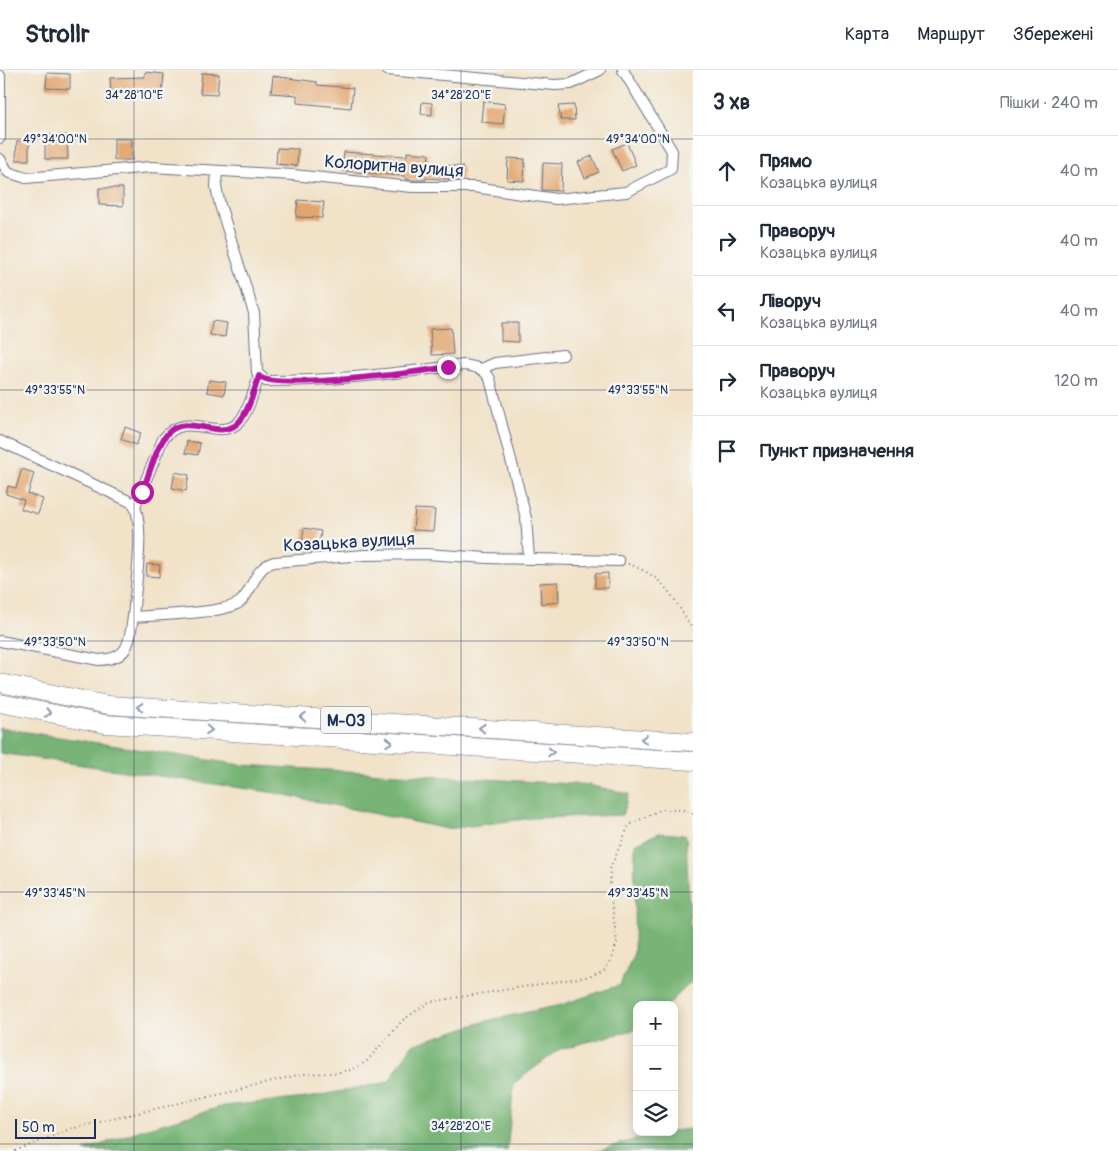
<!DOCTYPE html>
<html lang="uk">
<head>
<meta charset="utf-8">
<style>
  body { margin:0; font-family:Pangolin,sans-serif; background:#f2f2f3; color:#1f2937 }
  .controls { position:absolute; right:15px; bottom:15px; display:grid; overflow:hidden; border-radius:10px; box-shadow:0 2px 12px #0003 }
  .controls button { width:45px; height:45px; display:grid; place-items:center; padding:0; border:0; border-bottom:1px solid #e0e1e3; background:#fff; color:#1f2937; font:25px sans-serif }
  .scale { position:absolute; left:15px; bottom:12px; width:81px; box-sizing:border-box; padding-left:5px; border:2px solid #1b2f5e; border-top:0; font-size:14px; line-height:18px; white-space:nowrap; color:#1b2f5e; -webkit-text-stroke:4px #f6f6f2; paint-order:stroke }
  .stop { position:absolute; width:15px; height:15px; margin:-11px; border:4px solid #b5179e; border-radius:50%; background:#fff }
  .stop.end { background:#b5179e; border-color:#fff; box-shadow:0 1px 5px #0008 }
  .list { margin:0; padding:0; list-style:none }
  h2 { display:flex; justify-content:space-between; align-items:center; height:65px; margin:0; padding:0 20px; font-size:21px }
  h2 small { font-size:16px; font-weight:400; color:#747a83 }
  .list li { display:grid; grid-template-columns:32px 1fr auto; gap:15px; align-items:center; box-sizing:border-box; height:70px; padding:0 20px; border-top:1px solid #e0e1e3 }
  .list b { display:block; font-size:19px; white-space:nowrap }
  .list p { margin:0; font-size:16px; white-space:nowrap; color:#747a83 }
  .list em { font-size:16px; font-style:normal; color:#747a83 }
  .icon { flex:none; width:28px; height:28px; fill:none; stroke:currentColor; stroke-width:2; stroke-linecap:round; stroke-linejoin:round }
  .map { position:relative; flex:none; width:693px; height:1081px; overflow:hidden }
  header { display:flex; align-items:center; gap:30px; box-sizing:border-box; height:70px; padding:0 25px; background:#fff; border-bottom:1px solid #e0e1e3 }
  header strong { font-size:24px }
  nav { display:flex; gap:28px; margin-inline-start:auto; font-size:18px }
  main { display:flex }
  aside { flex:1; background:#fff }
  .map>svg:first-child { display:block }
  .forest { fill:#77b474; stroke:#497269 }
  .building { fill:#e2a56d }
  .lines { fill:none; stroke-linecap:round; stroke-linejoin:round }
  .street-casing { stroke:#666e83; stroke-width:12 }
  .highway-casing { stroke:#666e83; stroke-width:19 }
  .path { stroke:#666e83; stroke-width:2; stroke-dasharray:1 4; stroke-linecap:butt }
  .street { stroke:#fff; stroke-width:10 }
  .highway { stroke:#fff; stroke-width:18 }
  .oneway { stroke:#8d97ae }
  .route { stroke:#b5179e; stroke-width:6 }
  .ticks { fill:none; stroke:#1b2f5e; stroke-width:1; stroke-opacity:0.45 }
  .labels { text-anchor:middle; stroke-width:4.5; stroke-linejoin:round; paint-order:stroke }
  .shield { fill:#f6f6f2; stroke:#5d6b8a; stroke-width:1 }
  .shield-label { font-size:16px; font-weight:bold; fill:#1b2f5e }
  .street-label { font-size:18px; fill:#1b2f5e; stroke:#f6f6f2 }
  .ticks-label { font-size:12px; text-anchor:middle; fill:#1b2f5e; stroke:#f6f6f2; stroke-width:4.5; stroke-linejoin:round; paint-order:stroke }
</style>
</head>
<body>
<header>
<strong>Strollr</strong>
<nav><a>Карта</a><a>Маршрут</a><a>Збережені</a></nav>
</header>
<main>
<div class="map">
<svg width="693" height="1081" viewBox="0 0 693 1081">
  <rect width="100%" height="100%" fill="#f6f6f2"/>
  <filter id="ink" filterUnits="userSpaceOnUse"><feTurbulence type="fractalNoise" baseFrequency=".02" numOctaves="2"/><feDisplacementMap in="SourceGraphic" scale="10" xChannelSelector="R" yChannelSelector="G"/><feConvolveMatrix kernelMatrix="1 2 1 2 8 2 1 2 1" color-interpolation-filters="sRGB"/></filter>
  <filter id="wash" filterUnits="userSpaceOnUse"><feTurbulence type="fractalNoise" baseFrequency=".0096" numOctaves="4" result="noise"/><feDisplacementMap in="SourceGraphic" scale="20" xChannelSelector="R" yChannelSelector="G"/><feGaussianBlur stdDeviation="1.12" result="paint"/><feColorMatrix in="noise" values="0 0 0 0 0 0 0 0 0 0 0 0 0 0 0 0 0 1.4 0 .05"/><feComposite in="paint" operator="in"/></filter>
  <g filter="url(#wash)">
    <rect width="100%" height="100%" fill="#f1e2c8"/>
    <!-- forest -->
    <g class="forest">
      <path d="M0 658 241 695 588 715 629 724 622 745 532 748 447 759 276 723 0 683Z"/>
      <path d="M659 763 686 765 692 911 668 935H637V959L560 979 514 1013 507 1081H84L141 1060 224 1036 307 1028 388 1012 412 975 486 951 561 935 620 915 634 883 635 774Z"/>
      <path d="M693 1059V1081H596L661 1062Z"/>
    </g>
    <g id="blocks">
      <!-- building -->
      <g class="building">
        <path d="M145 2 164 4 162 24 144 22H111L110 8 145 7Z"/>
        <path d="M47 3 70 4V19L46 18Z"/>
        <path d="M202 3 219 4 217 25 200 24Z"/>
        <path d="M273 6 317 12V15L353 18 351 38 297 33V25L271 23Z"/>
        <path d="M483 31 505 34 503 54 481 52Z"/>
        <path d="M422 32 432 33V45L421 44Z"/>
        <path d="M574 35 575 50H561L558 36Z"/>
        <path d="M45 65H67L68 89H45Z"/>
        <rect x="114" y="69" width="18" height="21"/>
        <path d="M17 71H29V90H16Z"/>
        <path d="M627 73 636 95 622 101 612 79Z"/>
        <path d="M277 78 298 79 297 96 276 94Z"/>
        <path d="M344 82 407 86V82L429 84 428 93 463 97 461 110 426 108V110H412L405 109V106L342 101Z"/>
        <path d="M592 86 599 102 585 108 578 92Z"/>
        <path d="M508 88 525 89 524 111 507 110Z"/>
        <path d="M543 93 562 94 561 121 542 120Z"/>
        <path d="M99 118H123V136L99 135Z"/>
        <path d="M298 130 324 132 322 148 296 147Z"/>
        <path d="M212 251 227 253 225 267 210 265Z"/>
        <path d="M501 253H518V272L501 271Z"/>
        <path d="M451 258 453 284 432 285 430 259Z"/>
        <path d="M209 310 226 312 224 325 207 322Z"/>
        <path d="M125 357 141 363 136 375 121 369Z"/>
        <path d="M187 371 200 373 198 385 185 383Z"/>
        <path d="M22 399 34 403 28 424 43 429 38 444 21 439 24 430 6 424 8 416 16 418Z"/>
        <path d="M175 402 189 405 186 421 172 418Z"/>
        <path d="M415 439 435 440 433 461 413 460Z"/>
        <path d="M304 458 321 461 318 482 301 480Z"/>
        <path d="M147 494 160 495 159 507 146 506Z"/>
        <path d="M608 503V518H595V504Z"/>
        <path d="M558 512 559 532 541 534 540 513Z"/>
      </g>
    </g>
  </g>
  <g filter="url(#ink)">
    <use href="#blocks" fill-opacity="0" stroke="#666e83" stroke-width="1"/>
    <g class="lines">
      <defs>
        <g id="street">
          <path d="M387 0 555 15 571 14 600 0"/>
          <path d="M0 6V68"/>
          <path d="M0 89 8 102 26 108 151 97 293 105 412 117H474L556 129 626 122 671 99 672 81 623 0"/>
          <path d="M217 101 216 117 220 135 254 243 257 303 266 311C334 311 397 303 464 295 476 297 484 298 490 309L526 448 529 488"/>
          <path d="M481 299 495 293 563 285"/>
          <path d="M0 371 133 433C146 454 135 520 133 547"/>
          <path d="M135 436 163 369C187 338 218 373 239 352 249 341 254 320 259 306"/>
          <path d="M0 571 99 590C130 589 129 572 133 547 155 545 225 544 240 532 254 520 253 498 274 492L365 485 426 484 487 488 619 491"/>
        </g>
        <g id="highway">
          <path d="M0 613 108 635 693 672"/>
          <path d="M0 633 105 654 693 691"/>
        </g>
      </defs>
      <!-- street casing -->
      <use href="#street" class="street-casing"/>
      <!-- highway casing -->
      <use href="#highway" class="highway-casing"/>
      <!-- path -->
      <g class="path">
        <path d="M628 494C666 507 673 528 693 560"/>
        <path d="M15 1081 70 1059 302 1004 334 1003 351 1000 366 992 403 950 429 932 591 906 604 900 612 889 617 872 610 822V799L629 755 660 740H683L693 744"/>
      </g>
      <!-- street -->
      <use href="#street" class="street"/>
      <!-- highway -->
      <use href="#highway" class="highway"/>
    </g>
    <!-- one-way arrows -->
    <defs><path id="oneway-chevron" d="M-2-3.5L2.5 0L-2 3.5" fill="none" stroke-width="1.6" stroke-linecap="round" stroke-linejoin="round" transform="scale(1.25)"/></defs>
    <g class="oneway">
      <use href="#oneway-chevron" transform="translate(140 637) rotate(-176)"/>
      <use href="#oneway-chevron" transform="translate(48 643) rotate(11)"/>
      <use href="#oneway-chevron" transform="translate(303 647) rotate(-176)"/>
      <use href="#oneway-chevron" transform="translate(482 658) rotate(-176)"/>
      <use href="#oneway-chevron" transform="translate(209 660) rotate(4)"/>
      <use href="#oneway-chevron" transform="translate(644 669) rotate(-176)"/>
      <use href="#oneway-chevron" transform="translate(389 672) rotate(4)"/>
      <use href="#oneway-chevron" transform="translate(551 682) rotate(4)"/>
    </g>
  </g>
  <g class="lines" filter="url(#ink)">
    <!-- route -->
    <path class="route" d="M142 422C149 405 157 374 169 362 188 343 221 372 239 352 249 341 254 320 259 306 273 321 421 302 448 297"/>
  </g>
  <!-- ticks -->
  <path class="ticks" d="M134 0V1081M461 0V1081M0 69H693M0 320H693M0 571H693M0 822H693M0 1074H693"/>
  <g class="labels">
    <!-- shield labels -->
    <rect class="shield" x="321" y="636.5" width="50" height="27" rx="4"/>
    <g class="shield-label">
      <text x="346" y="656">М-03</text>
    </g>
    <!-- street labels -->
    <g class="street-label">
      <text transform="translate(394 96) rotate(4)" y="6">Колоритна вулиця</text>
      <text transform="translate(349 472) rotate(-3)" y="6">Козацька вулиця</text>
    </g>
  </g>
  <g class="ticks-label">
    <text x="134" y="29">34°28'10"E</text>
    <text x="461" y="29">34°28'20"E</text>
    <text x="55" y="73">49°34'00"N</text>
    <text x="638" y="73">49°34'00"N</text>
    <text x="55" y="324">49°33'55"N</text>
    <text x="638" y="324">49°33'55"N</text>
    <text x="55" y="576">49°33'50"N</text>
    <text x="638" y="576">49°33'50"N</text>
    <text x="55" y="827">49°33'45"N</text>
    <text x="638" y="827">49°33'45"N</text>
    <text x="461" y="1060">34°28'20"E</text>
  </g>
</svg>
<div class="controls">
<button>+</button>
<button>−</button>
<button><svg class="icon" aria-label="layers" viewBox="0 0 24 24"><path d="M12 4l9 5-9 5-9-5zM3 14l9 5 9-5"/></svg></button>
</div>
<div class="scale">50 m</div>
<div class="stop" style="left:142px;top:422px"></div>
<div class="stop end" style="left:448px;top:297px"></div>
</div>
<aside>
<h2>3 хв<small>Пішки · 240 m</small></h2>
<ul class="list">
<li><svg class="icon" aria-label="ahead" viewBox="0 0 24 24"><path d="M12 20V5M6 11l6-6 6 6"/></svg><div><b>Прямо</b><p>Козацька вулиця</p></div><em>40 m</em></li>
<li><svg class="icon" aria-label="right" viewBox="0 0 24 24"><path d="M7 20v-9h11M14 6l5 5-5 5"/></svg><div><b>Праворуч</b><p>Козацька вулиця</p></div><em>40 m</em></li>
<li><svg class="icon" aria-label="left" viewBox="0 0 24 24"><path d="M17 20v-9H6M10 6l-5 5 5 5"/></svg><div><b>Ліворуч</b><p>Козацька вулиця</p></div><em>40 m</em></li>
<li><svg class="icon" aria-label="right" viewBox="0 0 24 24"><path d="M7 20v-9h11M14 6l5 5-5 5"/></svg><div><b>Праворуч</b><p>Козацька вулиця</p></div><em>120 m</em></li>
<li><svg class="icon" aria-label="arrive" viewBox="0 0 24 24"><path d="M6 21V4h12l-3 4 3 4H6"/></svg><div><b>Пункт призначення</b></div></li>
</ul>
</aside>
</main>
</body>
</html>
